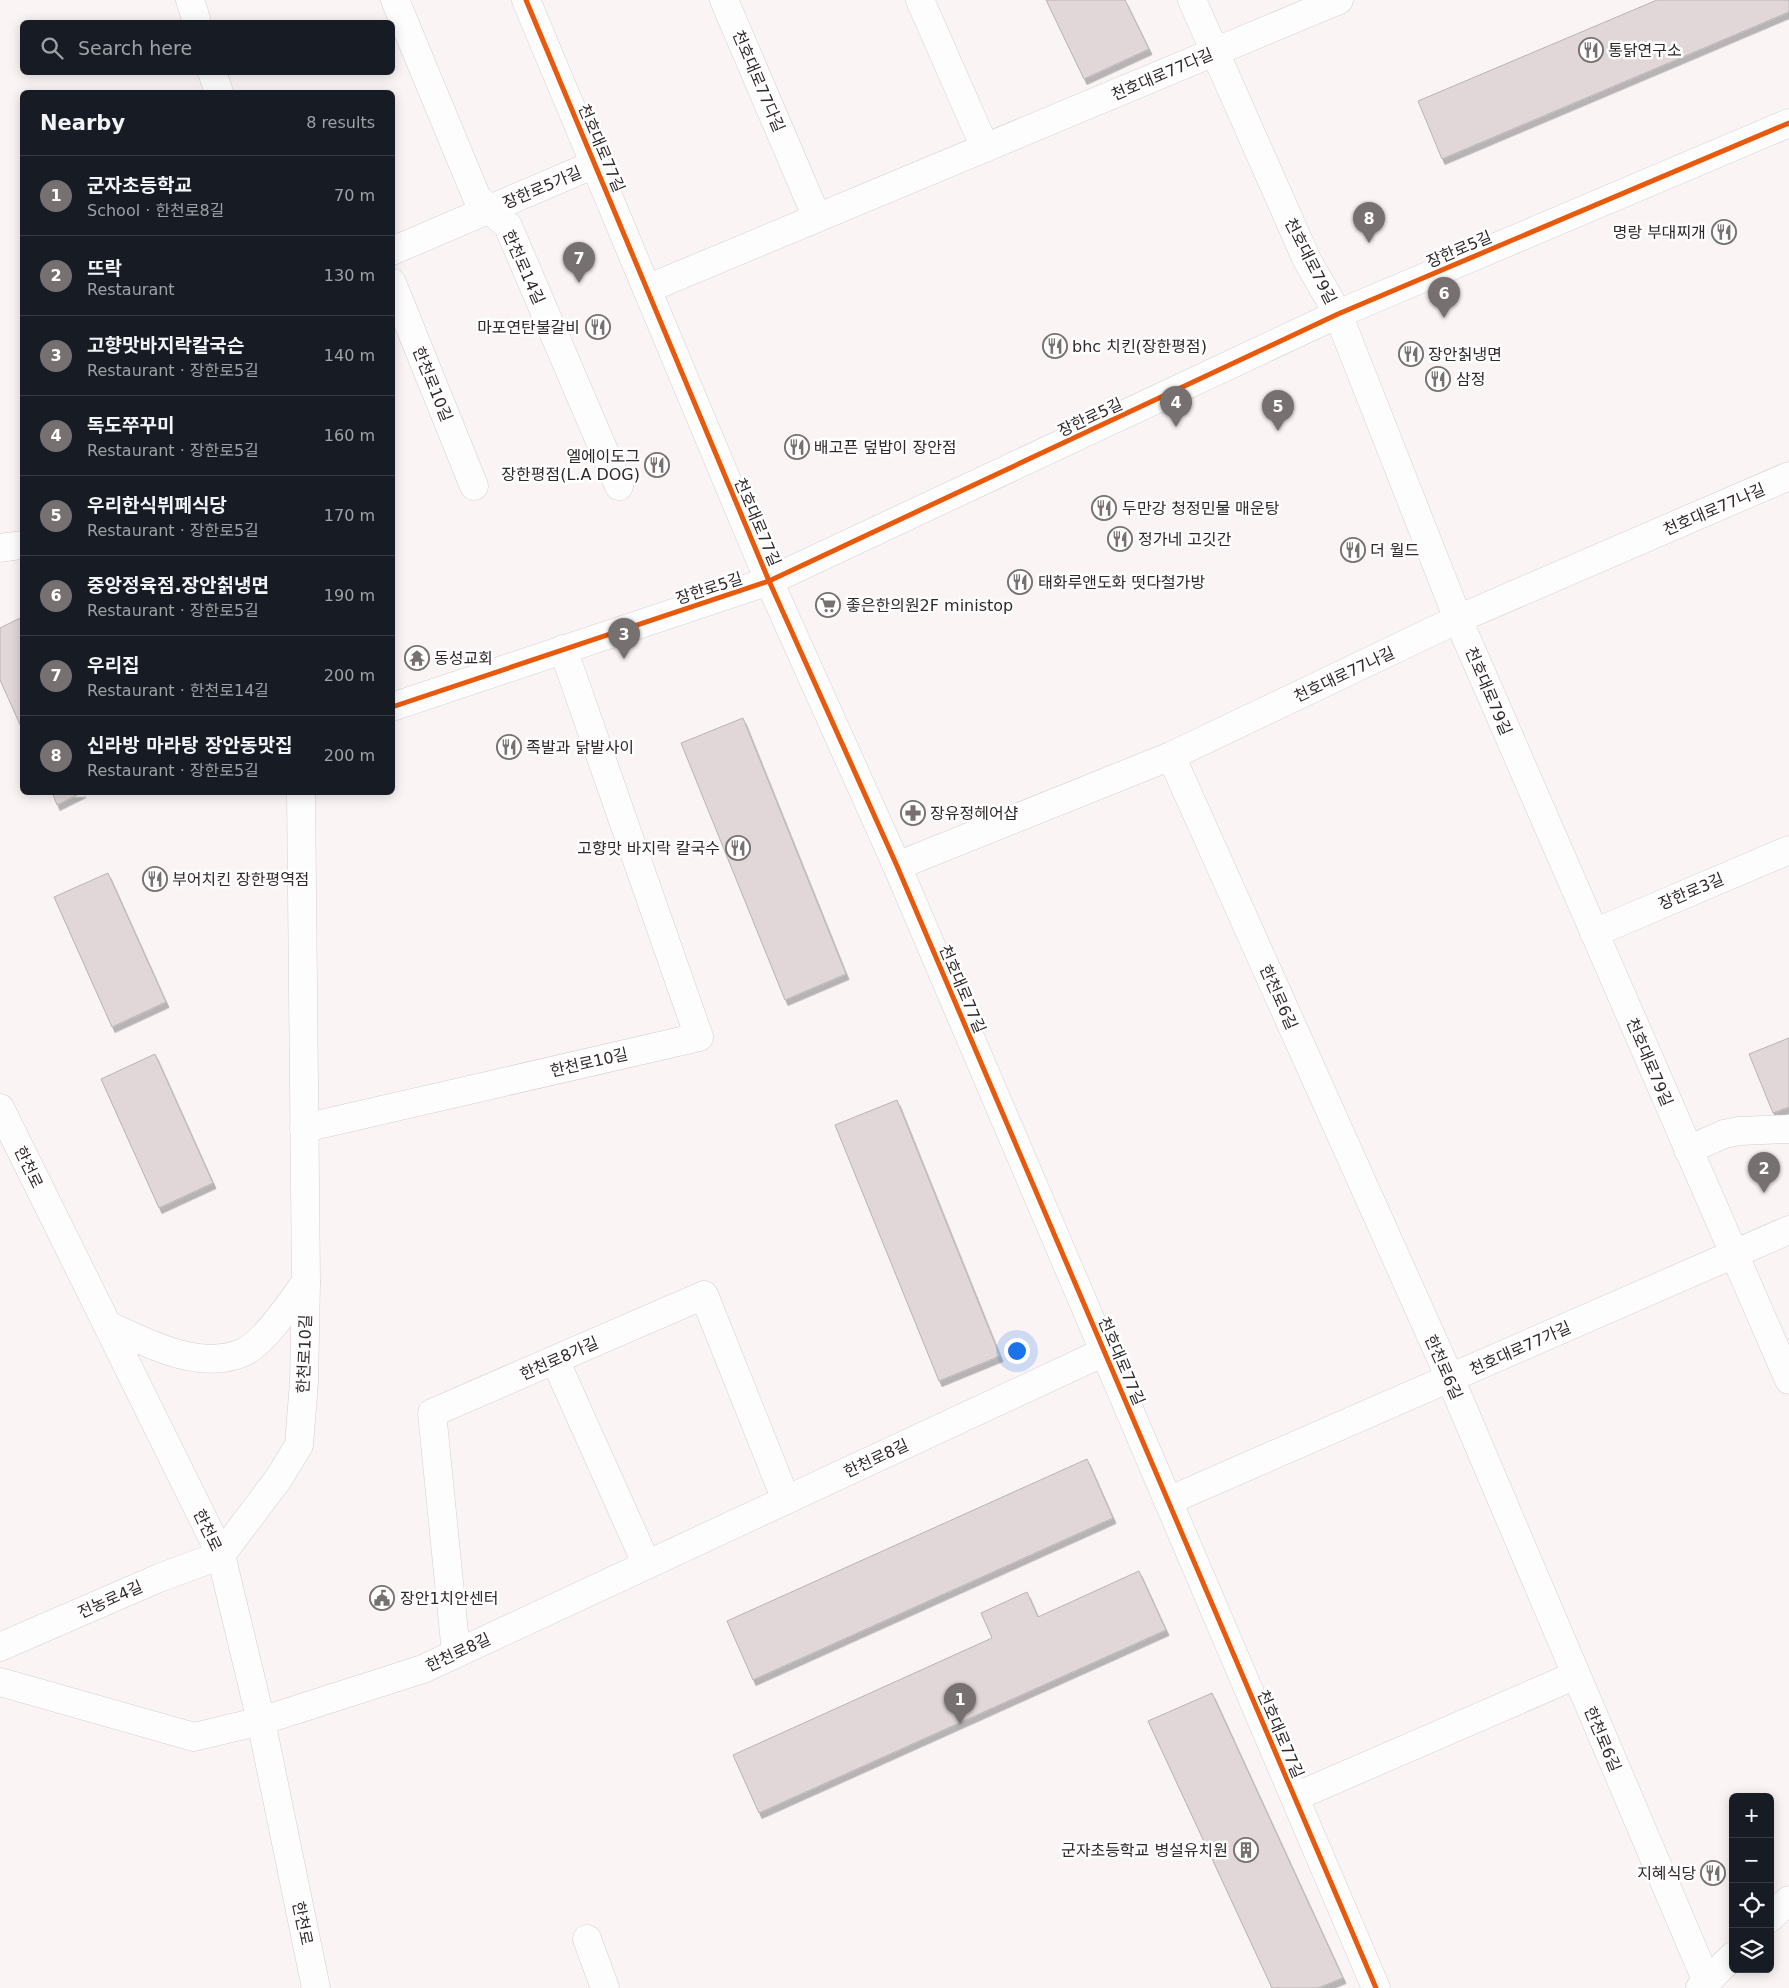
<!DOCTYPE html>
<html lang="en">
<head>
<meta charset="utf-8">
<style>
  body { margin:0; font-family:"DejaVu Sans","Noto Sans KR",sans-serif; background:#20242c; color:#f1f3f6 }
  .controls { position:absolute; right:15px; bottom:15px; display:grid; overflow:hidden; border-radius:8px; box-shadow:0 2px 12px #0003 }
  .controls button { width:45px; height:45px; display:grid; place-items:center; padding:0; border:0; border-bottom:1px solid #363941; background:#171b24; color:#f1f3f6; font:25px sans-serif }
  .you { position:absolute; left:1016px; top:1350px; width:18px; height:18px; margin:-12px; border:4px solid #fff; border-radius:50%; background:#1a73e8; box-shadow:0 0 0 8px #1a73e833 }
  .badge { display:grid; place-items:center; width:32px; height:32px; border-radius:50%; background:#777071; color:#fff; font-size:16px; font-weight:700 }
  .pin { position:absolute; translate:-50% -41px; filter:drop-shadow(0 1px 2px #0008) }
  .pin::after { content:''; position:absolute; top:26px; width:18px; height:15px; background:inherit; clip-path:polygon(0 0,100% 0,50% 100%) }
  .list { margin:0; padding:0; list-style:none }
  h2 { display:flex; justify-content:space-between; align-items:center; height:65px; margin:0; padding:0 20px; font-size:21px }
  h2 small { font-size:16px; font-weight:400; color:#9ea1a6 }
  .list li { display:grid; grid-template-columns:32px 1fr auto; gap:15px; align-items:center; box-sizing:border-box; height:80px; padding:0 20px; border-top:1px solid #363941 }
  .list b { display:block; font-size:19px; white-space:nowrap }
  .list p { margin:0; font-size:16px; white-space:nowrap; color:#9ea1a6 }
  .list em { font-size:16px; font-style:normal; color:#9ea1a6 }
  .icon { flex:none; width:28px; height:28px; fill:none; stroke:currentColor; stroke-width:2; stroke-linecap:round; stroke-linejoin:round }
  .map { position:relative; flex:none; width:1789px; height:1988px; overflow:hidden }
  .search { position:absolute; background:#171b24; box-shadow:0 2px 12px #0003; left:20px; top:20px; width:375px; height:55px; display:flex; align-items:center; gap:12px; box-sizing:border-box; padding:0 18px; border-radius:8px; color:#9ea1a6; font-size:19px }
  .panel { position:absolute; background:#171b24; box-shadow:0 2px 12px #0003; left:20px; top:90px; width:375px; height:705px; border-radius:8px }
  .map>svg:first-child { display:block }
  .building { fill:#e1d6d8; stroke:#b9b4b5; filter:url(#shadow) }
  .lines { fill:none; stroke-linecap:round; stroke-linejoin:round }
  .minor-casing { stroke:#d5cfd0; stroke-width:29 }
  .major-casing { stroke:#d5cfd0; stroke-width:29 }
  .minor { stroke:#fefdfe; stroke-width:28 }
  .major { stroke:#fefdfe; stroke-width:28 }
  .cycleway-casing { stroke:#fff; stroke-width:8 }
  .cycleway { stroke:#e8590c; stroke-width:5 }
  .labels { text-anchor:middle; stroke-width:5; stroke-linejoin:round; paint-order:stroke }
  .poi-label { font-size:16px; fill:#30292a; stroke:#fff; text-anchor:start }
  .street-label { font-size:16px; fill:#30292a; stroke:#fff }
</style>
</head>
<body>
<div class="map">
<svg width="1789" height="1988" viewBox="0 0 1789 1988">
  <defs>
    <filter id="shadow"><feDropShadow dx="3" dy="5.5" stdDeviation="0" flood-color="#0004"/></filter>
  </defs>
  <rect width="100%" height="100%" fill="#faf4f5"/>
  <!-- building -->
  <g class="building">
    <path d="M1046 0H1125L1149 49 1084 79Z"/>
    <path d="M1657 0H1789V12L1442 159 1418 101Z"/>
    <path d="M22 617V729L0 680V628Z"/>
    <path d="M743 718 846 974 785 1000 681 743Z"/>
    <path d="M52 792H83L57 805Z"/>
    <path d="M108 873 166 1002 112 1027 54 897Z"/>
    <path d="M1789 1038V1107L1773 1113 1749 1054Z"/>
    <path d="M155 1054 213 1183 159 1208 101 1079Z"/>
    <path d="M897 1100 1000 1356 939 1381 835 1125Z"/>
    <path d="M1087 1459 1113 1518 753 1680 727 1621Z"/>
    <path d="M1139 1571 1166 1630 759 1813 733 1755 992 1638 981 1613 1027 1592 1038 1617Z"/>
    <path d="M1212 1693 1343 1978 1318 1988H1272L1148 1721Z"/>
  </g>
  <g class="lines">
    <defs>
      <g id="minor">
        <path d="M190 0 197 22"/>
        <path d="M395 0 477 198 508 226 619 486"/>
        <path d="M526 0 769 581 897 866 1376 1988"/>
        <path d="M724 0 817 218"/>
        <path d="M920 0 985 148"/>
        <path d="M1192 0 1307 260 1338 314 1458 619 1789 1380"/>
        <path d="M212 72 219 92"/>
        <path d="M392 251 595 164"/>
        <path d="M392 283 474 486"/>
        <path d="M647 289 1339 0"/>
        <path d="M0 548 22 545"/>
        <path d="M392 707 769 581 1338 314 1789 123"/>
        <path d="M1171 756 1450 1378 1707 1982"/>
        <path d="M897 866 1171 756 1458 619 1789 476"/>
        <path d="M1594 933 1789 850"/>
        <path d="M304 1128 699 1037 563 649"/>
        <path d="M1688 1150 1724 1134 1739 1131 1789 1129"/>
        <path d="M555 1360 647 1565"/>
        <path d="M1168 1501 1789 1230"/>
        <path d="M0 1647 159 1578 221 1555 279 1478 299 1445 304 1382 306 1282 301 792"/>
        <path d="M456 1653 432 1413 704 1295 786 1500"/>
        <path d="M0 1682 194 1737 261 1721 423 1669 1104 1352"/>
        <path d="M1295 1797 1576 1675"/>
        <path d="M1770 1918 1789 1900"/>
        <path d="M587 1939 605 1988"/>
        <path d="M1700 1988 1733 1956"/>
      </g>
      <g id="major">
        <path d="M0 1108 221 1555 261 1721 316 1988"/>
        <path d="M108 1325C146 1343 203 1373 246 1351 267 1339 291 1302 306 1282"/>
      </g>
    </defs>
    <!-- minor casing -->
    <use href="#minor" class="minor-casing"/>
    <!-- major casing -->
    <use href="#major" class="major-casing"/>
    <!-- minor -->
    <use href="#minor" class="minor"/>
    <!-- major -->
    <use href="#major" class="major"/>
    <defs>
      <g id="cycleway">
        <path d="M526 0 769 581 897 866 1376 1988"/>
        <path d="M392 707 769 581 1338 314 1789 123"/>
      </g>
    </defs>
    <!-- cycleway casing -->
    <use href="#cycleway" class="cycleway-casing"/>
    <!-- cycleway -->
    <use href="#cycleway" class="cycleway"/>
  </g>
  <!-- icons -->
  <defs>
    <symbol id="restaurant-ring" viewBox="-11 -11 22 22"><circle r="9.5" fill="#fff" stroke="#777071" stroke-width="1.5"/><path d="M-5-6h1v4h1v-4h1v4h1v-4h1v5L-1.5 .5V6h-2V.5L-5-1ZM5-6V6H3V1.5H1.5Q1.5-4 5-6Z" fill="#777071"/></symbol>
    <symbol id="supermarket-ring" viewBox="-11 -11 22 22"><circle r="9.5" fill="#fff" stroke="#777071" stroke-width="1.5"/><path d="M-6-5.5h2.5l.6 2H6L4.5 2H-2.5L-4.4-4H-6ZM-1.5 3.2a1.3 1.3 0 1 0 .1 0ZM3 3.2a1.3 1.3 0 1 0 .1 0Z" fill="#777071"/></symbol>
    <symbol id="temple-ring" viewBox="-11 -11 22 22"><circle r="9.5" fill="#fff" stroke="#777071" stroke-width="1.5"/><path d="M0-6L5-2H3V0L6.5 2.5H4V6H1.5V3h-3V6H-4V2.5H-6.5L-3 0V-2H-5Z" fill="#777071"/></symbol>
    <symbol id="pharmacy-ring" viewBox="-11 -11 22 22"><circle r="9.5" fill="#fff" stroke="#777071" stroke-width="1.5"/><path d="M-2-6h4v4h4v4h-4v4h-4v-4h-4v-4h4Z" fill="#777071"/></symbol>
    <symbol id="civic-ring" viewBox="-11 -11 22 22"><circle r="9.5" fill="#fff" stroke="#777071" stroke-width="1.5"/><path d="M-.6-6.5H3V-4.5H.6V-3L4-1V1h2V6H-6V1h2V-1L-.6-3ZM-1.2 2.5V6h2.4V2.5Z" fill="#777071"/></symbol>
    <symbol id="building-ring" viewBox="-11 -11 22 22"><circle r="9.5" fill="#fff" stroke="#777071" stroke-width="1.5"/><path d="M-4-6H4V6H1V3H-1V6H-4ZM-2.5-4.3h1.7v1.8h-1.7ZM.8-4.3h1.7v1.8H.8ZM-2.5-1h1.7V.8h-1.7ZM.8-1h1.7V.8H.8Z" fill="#777071"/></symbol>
  </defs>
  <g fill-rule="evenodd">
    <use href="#restaurant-ring" x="1577" y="36" width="28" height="28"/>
    <use href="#restaurant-ring" x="1710" y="218" width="28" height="28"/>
    <use href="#restaurant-ring" x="584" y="313" width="28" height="28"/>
    <use href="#restaurant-ring" x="1041" y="332" width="28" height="28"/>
    <use href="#restaurant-ring" x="1397" y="340" width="28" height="28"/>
    <use href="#restaurant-ring" x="1424" y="365" width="28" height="28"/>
    <use href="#restaurant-ring" x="783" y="433" width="28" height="28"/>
    <use href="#restaurant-ring" x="643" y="451" width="28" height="28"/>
    <use href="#restaurant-ring" x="1090" y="494" width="28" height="28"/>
    <use href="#restaurant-ring" x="1106" y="525" width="28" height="28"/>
    <use href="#restaurant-ring" x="1339" y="536" width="28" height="28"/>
    <use href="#restaurant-ring" x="1006" y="568" width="28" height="28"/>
    <use href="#supermarket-ring" x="814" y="591" width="28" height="28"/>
    <use href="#temple-ring" x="403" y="644" width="28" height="28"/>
    <use href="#restaurant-ring" x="495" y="733" width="28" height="28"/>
    <use href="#pharmacy-ring" x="899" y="799" width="28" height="28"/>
    <use href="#restaurant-ring" x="724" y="834" width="28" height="28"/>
    <use href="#restaurant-ring" x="141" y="865" width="28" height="28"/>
    <use href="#civic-ring" x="368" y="1584" width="28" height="28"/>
    <use href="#building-ring" x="1232" y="1836" width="28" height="28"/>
    <use href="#restaurant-ring" x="1699" y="1859" width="28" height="28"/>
  </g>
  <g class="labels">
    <!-- poi labels -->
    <g class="poi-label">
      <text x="1608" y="56">통닭연구소</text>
      <text x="1706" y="238" text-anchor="end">명랑 부대찌개</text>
      <text x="580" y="333" text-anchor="end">마포연탄불갈비</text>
      <text x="1072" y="352">bhc 치킨(장한평점)</text>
      <text x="1428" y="360">장안칡냉면</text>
      <text x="1456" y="385">삼정</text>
      <text x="814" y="453">배고픈 덮밥이 장안점</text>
      <text x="640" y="462" text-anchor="end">엘에이도그<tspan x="640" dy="18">장한평점(L.A DOG)</tspan></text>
      <text x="1122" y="514">두만강 청정민물 매운탕</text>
      <text x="1138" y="545">정가네 고깃간</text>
      <text x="1370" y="556">더 월드</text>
      <text x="1038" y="588">태화루앤도화 떳다철가방</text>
      <text x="846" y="611">좋은한의원2F ministop</text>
      <text x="434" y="664">동성교회</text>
      <text x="526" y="753">족발과 닭발사이</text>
      <text x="930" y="819">장유정헤어샵</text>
      <text x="720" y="854" text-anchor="end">고향맛 바지락 칼국수</text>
      <text x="172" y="885">부어치킨 장한평역점</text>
      <text x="400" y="1604">장안1치안센터</text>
      <text x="1228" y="1856" text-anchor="end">군자초등학교 병설유치원</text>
      <text x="1696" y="1879" text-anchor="end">지혜식당</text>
    </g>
    <!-- street labels -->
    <g class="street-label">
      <text transform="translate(1162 74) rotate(-23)" y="6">천호대로77다길</text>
      <text transform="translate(759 81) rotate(67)" y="6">천호대로77다길</text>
      <text transform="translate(602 148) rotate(67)" y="6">천호대로77길</text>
      <text transform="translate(542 187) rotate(-23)" y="6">장한로5가길</text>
      <text transform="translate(1459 249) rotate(-23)" y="6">장한로5길</text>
      <text transform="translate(1311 261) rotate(63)" y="6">천호대로79길</text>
      <text transform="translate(524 267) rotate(66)" y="6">한천로14길</text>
      <text transform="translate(433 384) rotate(68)" y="6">한천로10길</text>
      <text transform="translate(1090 417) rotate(-25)" y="6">장한로5길</text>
      <text transform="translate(1714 509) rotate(-23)" y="6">천호대로77나길</text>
      <text transform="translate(758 522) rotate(67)" y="6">천호대로77길</text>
      <text transform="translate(709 588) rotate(-18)" y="6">장한로5길</text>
      <text transform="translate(1344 674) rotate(-25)" y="6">천호대로77나길</text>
      <text transform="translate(1489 691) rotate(67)" y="6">천호대로79길</text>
      <text transform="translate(1691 891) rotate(-23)" y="6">장한로3길</text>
      <text transform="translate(963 989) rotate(67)" y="6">천호대로77길</text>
      <text transform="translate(1279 997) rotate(66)" y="6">한천로6길</text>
      <text transform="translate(589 1062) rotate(-13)" y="6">한천로10길</text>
      <text transform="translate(1650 1062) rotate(67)" y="6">천호대로79길</text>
      <text transform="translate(29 1167) rotate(64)" y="6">한천로</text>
      <text transform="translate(1520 1348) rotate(-24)" y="6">천호대로77가길</text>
      <text transform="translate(304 1354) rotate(-88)" y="6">한천로10길</text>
      <text transform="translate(559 1358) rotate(-24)" y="6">한천로8가길</text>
      <text transform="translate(1122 1361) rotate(67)" y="6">천호대로77길</text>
      <text transform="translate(1444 1367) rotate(66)" y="6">한천로6길</text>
      <text transform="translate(876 1458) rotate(-25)" y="6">한천로8길</text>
      <text transform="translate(208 1530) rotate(64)" y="6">한천로</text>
      <text transform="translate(110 1599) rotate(-24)" y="6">전농로4길</text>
      <text transform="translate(458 1652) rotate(-25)" y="6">한천로8길</text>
      <text transform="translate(1281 1734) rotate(67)" y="6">천호대로77길</text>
      <text transform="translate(1603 1739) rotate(67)" y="6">한천로6길</text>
      <text transform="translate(303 1923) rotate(78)" y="6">한천로</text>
    </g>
  </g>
</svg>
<div class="controls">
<button>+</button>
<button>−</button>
<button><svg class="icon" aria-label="locate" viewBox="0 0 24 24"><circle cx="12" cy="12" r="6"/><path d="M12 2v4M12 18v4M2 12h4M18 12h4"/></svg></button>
<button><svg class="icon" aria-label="layers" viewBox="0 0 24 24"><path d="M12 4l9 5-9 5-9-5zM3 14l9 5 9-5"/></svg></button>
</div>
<div class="you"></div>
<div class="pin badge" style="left:960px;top:1724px">1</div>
<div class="pin badge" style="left:1764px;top:1193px">2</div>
<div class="pin badge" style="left:624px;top:659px">3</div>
<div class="pin badge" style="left:1176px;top:427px">4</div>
<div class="pin badge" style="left:1278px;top:431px">5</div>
<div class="pin badge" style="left:1444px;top:318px">6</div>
<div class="pin badge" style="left:579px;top:283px">7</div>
<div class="pin badge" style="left:1369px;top:243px">8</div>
<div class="search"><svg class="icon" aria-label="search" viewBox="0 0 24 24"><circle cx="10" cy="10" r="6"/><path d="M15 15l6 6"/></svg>Search here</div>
<section class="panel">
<h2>Nearby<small>8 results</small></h2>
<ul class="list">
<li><span class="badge">1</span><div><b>군자초등학교</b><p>School · 한천로8길</p></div><em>70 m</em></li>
<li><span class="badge">2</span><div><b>뜨락</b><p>Restaurant</p></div><em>130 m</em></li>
<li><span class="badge">3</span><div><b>고향맛바지락칼국슨</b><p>Restaurant · 장한로5길</p></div><em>140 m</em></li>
<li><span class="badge">4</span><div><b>독도쭈꾸미</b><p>Restaurant · 장한로5길</p></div><em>160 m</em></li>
<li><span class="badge">5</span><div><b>우리한식뷔페식당</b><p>Restaurant · 장한로5길</p></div><em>170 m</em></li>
<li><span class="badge">6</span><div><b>중앙정육점.장안칡냉면</b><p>Restaurant · 장한로5길</p></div><em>190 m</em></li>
<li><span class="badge">7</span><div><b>우리집</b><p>Restaurant · 한천로14길</p></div><em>200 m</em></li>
<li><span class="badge">8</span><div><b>신라방 마라탕 장안동맛집</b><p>Restaurant · 장한로5길</p></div><em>200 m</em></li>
</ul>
</section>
</div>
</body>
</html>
